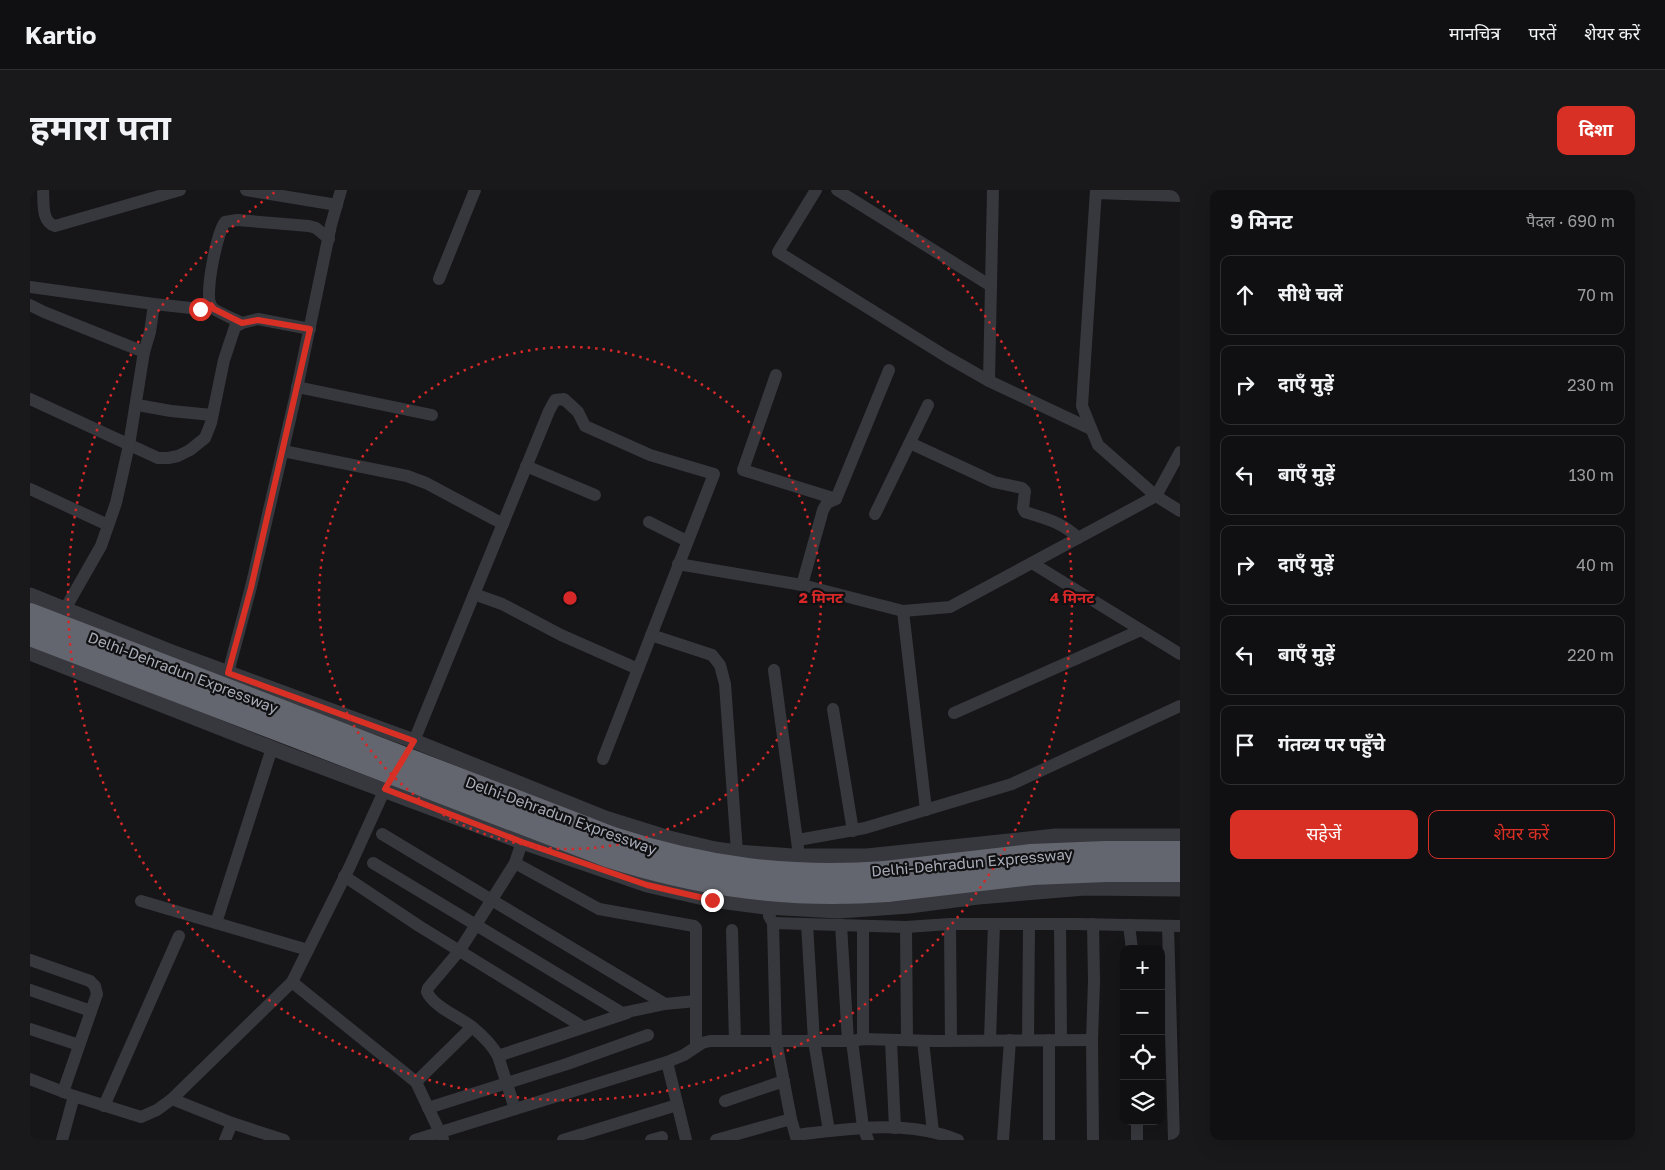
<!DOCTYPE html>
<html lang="hi">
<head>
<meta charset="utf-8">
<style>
  body { margin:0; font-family:"Golos Text","Noto Sans Devanagari",sans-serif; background:#19191b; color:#f1f3f6 }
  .controls { position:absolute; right:15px; bottom:15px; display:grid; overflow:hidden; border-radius:10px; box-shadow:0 5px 20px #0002 }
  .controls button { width:45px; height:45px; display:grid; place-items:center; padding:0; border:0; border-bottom:1px solid #303032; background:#101012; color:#f1f3f6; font:25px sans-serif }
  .stop { position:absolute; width:15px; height:15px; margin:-11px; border:4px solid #d93025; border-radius:50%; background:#fff }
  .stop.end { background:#d93025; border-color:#fff; box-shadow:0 1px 5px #0008 }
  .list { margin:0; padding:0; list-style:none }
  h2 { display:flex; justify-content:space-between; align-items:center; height:65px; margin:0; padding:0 20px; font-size:21px }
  h2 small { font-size:16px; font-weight:400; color:#9c9d9f }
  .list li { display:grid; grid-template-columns:32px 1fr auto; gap:15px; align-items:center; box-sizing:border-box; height:80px; margin:0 10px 10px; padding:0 10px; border:1px solid #303032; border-radius:10px }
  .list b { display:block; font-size:19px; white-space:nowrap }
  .list em { font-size:16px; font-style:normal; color:#9c9d9f }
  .actions { display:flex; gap:10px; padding:15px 20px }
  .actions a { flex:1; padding:11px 0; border:1px solid #d93025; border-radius:10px; text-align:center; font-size:18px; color:#d93025 }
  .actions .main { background:#d93025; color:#fff }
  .icon { flex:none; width:28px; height:28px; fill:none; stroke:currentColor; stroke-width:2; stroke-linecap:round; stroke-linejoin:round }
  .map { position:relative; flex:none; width:1150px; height:950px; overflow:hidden; border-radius:10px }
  header { display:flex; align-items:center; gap:30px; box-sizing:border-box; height:70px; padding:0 25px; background:#101012; border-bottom:1px solid #303032 }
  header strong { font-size:24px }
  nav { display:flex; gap:28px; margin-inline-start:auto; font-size:18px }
  .intro { display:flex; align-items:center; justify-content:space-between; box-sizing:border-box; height:120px; padding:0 30px }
  h1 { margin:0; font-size:35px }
  .button { padding:12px 22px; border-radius:10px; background:#d93025; color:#fff; font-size:18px; font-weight:700 }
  main { display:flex; gap:30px; padding:0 30px }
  aside { flex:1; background:#101012; border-radius:10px; box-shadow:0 5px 20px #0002 }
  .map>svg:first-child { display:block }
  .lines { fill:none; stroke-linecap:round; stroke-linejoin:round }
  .minor { stroke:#37383d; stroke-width:12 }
  .tertiary { stroke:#37383d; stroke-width:15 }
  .motorway { stroke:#63666e; stroke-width:22 }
  .motorway-bridge { stroke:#63666e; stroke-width:22 }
  .route { stroke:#d93025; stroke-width:6 }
  .ring { fill:none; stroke:#d62828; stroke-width:2.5; stroke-dasharray:2.5 5 }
  .labels { text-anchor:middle; stroke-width:4.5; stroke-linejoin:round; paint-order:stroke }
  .street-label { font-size:15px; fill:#a8adb8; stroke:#111113 }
  .centre { fill:#d62828; stroke:#111113; stroke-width:2.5 }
  .ring-label { font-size:15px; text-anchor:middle; font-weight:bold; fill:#d62828; stroke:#111113; stroke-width:4.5; stroke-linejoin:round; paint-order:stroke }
</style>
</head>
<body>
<header>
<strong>Kartio</strong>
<nav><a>मानचित्र</a><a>परतें</a><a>शेयर करें</a></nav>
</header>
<div class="intro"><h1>हमारा पता</h1><a class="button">दिशा</a></div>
<main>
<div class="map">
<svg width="1150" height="950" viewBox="0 0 1150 950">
  <rect width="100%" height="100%" fill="#161618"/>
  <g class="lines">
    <!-- minor -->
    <g class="minor">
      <path d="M13 0C14 12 11 32 25 36L150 0"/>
      <path d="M216 0 307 15"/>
      <path d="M786 0 748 62 917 167 959 191"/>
      <path d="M807 0 961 96"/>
      <path d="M963 0 959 191 1061 239"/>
      <path d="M1066 0 1052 216 1068 255 1126 306 1150 321"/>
      <path d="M1066 3 1150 6"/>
      <path d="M409 89 445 0"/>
      <path d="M0 97 124 114 170 119 181 115"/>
      <path d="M0 115 14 122 114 162"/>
      <path d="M212 133C205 129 185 122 181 116 174 105 187 43 195 32L207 30 279 36 286 38 299 49"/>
      <path d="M859 180 806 309 797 313 793 320 772 395 873 421 920 417 1126 306 1150 262"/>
      <path d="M746 185 713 280 806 309"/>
      <path d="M267 197 402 225"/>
      <path d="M0 209 128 268H138L148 266 160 260 175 248 181 233 194 170 205 137 212 133 228 129 280 139"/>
      <path d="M113 216 141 221 182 225"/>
      <path d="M880 253 964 292 992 298 995 301 993 318 995 322C1016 329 1032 332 1048 348"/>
      <path d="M253 261 377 286 396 293 473 334"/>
      <path d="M496 276 565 305"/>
      <path d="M0 299 78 335"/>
      <path d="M845 324 898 215"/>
      <path d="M619 332 657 351"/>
      <path d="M1002 373 1150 464"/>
      <path d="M648 374 772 395"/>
      <path d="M444 404 472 414 531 445 608 479"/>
      <path d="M35 419 71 356 86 313 99 255 114 162 120 142 124 114"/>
      <path d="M873 421 896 620"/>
      <path d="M621 445 682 465 690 475 695 494 707 662"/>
      <path d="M744 480 768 658"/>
      <path d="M198 483 221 397 265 208 301 35 311 0"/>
      <path d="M803 519 823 641"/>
      <path d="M924 523 1111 440"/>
      <path d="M384 551 519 221 525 210 534 209 548 222 555 236 620 265 684 284 573 569"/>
      <path d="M352 644 635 814"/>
      <path d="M768 650 835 638 982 594 1150 516"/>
      <path d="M343 673 592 823 635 814 666 811"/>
      <path d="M485 673 569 719 664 736 666 738V857"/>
      <path d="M314 686 389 736 553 837"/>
      <path d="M111 711 278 760"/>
      <path d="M739 726 743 733 746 851 761 929 767 950"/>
      <path d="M186 733 242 558"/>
      <path d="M743 733 876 737 920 734H1045L1150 736"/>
      <path d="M777 734 784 851 799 941"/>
      <path d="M920 734 921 851"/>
      <path d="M1030 734 1031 849"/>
      <path d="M1063 734 1064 791 1062 850 1063 950"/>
      <path d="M811 735 818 851"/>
      <path d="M1099 735 1102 759"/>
      <path d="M833 736V849"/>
      <path d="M1138 736 1144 950"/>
      <path d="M876 737 877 850"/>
      <path d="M702 740 705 851"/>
      <path d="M0 770 60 791 65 796 67 804 33 902"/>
      <path d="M262 792 386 892 413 949"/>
      <path d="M0 800 61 821"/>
      <path d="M0 839 49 855"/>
      <path d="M960 850 964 734"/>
      <path d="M998 850 999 734"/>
      <path d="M1019 850V950"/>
      <path d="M822 851 833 937 838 950"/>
      <path d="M861 851 865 938"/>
      <path d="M893 851 903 942"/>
      <path d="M468 866 597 823"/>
      <path d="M637 872 656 950"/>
      <path d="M0 889 44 906 111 927 127 920 142 909 262 792 320 676 355 599"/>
      <path d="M386 892 442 837"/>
      <path d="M142 909 202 933 254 950"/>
      <path d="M695 911 754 891"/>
      <path d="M74 916 149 746"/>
      <path d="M398 918 537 874 618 845"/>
      <path d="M485 919 468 866C462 854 452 845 441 836 429 827 403 816 397 802L398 798 430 760 485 673 492 652"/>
      <path d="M766 945C819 939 876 929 928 950"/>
      <path d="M32 950 44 906"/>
      <path d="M195 950 202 933"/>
      <path d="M385 950 637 872 654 865 672 853 680 851H822L833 849 905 851 1062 850"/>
      <path d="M533 950 647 915"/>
      <path d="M621 950 632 947"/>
      <path d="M686 950 761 929"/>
      <path d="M973 950 980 850"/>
      <path d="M1107 950V931"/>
    </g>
    <!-- tertiary -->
    <g class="tertiary">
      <path d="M0 405 139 461 384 551 575 628 639 648 685 659 707 662 763 666H837L1026 646H1150"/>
      <path d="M0 463 257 564 492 652 617 695 682 710 735 717 809 721 879 716 948 707 1055 698 1150 699"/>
    </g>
    <!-- motorway -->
    <g class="motorway">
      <path d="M855 682 1001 665 1075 662H1150"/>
      <path d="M857 701 1003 684 1076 681H1150"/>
    </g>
    <!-- motorway-bridge -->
    <g class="motorway-bridge">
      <path d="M0 424 583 648C674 678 759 689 855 682"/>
      <path d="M0 445 577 666C670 696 758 708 857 701"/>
    </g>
  </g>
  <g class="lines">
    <!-- route -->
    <path class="route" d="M170 119 181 115 184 119 212 133 228 130 280 139 221 398 198 483 384 551 355 599 492 652 617 695 682 710"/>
  </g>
  <!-- distance rings -->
  <g class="ring">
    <circle cx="540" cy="408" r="251"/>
    <path d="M835 2A502 502 0 1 1 245 2"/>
  </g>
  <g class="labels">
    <!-- street labels -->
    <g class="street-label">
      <text transform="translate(153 483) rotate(21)" y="5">Delhi-Dehradun Expressway</text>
      <text transform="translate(531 626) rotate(20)" y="5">Delhi-Dehradun Expressway</text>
      <text transform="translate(942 673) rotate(-5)" y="5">Delhi-Dehradun Expressway</text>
    </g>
  </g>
  <circle cx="540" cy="408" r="8" class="centre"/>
  <g class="ring-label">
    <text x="791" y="413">2 मिनट</text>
    <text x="1042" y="413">4 मिनट</text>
  </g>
</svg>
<div class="controls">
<button>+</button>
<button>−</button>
<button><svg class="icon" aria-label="locate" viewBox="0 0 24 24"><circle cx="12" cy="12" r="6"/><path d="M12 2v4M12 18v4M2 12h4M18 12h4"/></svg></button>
<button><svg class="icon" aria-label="layers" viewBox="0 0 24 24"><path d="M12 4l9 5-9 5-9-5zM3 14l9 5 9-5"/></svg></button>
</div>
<div class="stop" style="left:170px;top:119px"></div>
<div class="stop end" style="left:682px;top:710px"></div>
</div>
<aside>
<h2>9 मिनट<small>पैदल · 690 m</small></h2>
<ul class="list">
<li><svg class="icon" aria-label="ahead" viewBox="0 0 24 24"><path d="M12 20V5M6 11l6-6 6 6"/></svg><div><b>सीधे चलें</b></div><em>70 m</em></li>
<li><svg class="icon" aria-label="right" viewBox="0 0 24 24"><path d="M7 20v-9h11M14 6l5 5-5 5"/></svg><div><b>दाएँ मुड़ें</b></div><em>230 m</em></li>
<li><svg class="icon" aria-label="left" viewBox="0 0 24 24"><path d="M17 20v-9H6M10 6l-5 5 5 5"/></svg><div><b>बाएँ मुड़ें</b></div><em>130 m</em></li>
<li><svg class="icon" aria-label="right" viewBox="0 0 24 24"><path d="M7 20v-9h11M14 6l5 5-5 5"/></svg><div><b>दाएँ मुड़ें</b></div><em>40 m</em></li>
<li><svg class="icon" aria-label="left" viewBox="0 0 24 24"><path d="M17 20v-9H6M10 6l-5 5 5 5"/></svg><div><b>बाएँ मुड़ें</b></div><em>220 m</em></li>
<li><svg class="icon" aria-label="arrive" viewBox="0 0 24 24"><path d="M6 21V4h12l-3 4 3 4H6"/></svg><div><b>गंतव्य पर पहुँचे</b></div></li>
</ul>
<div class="actions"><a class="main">सहेजें</a><a>शेयर करें</a></div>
</aside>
</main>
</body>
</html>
